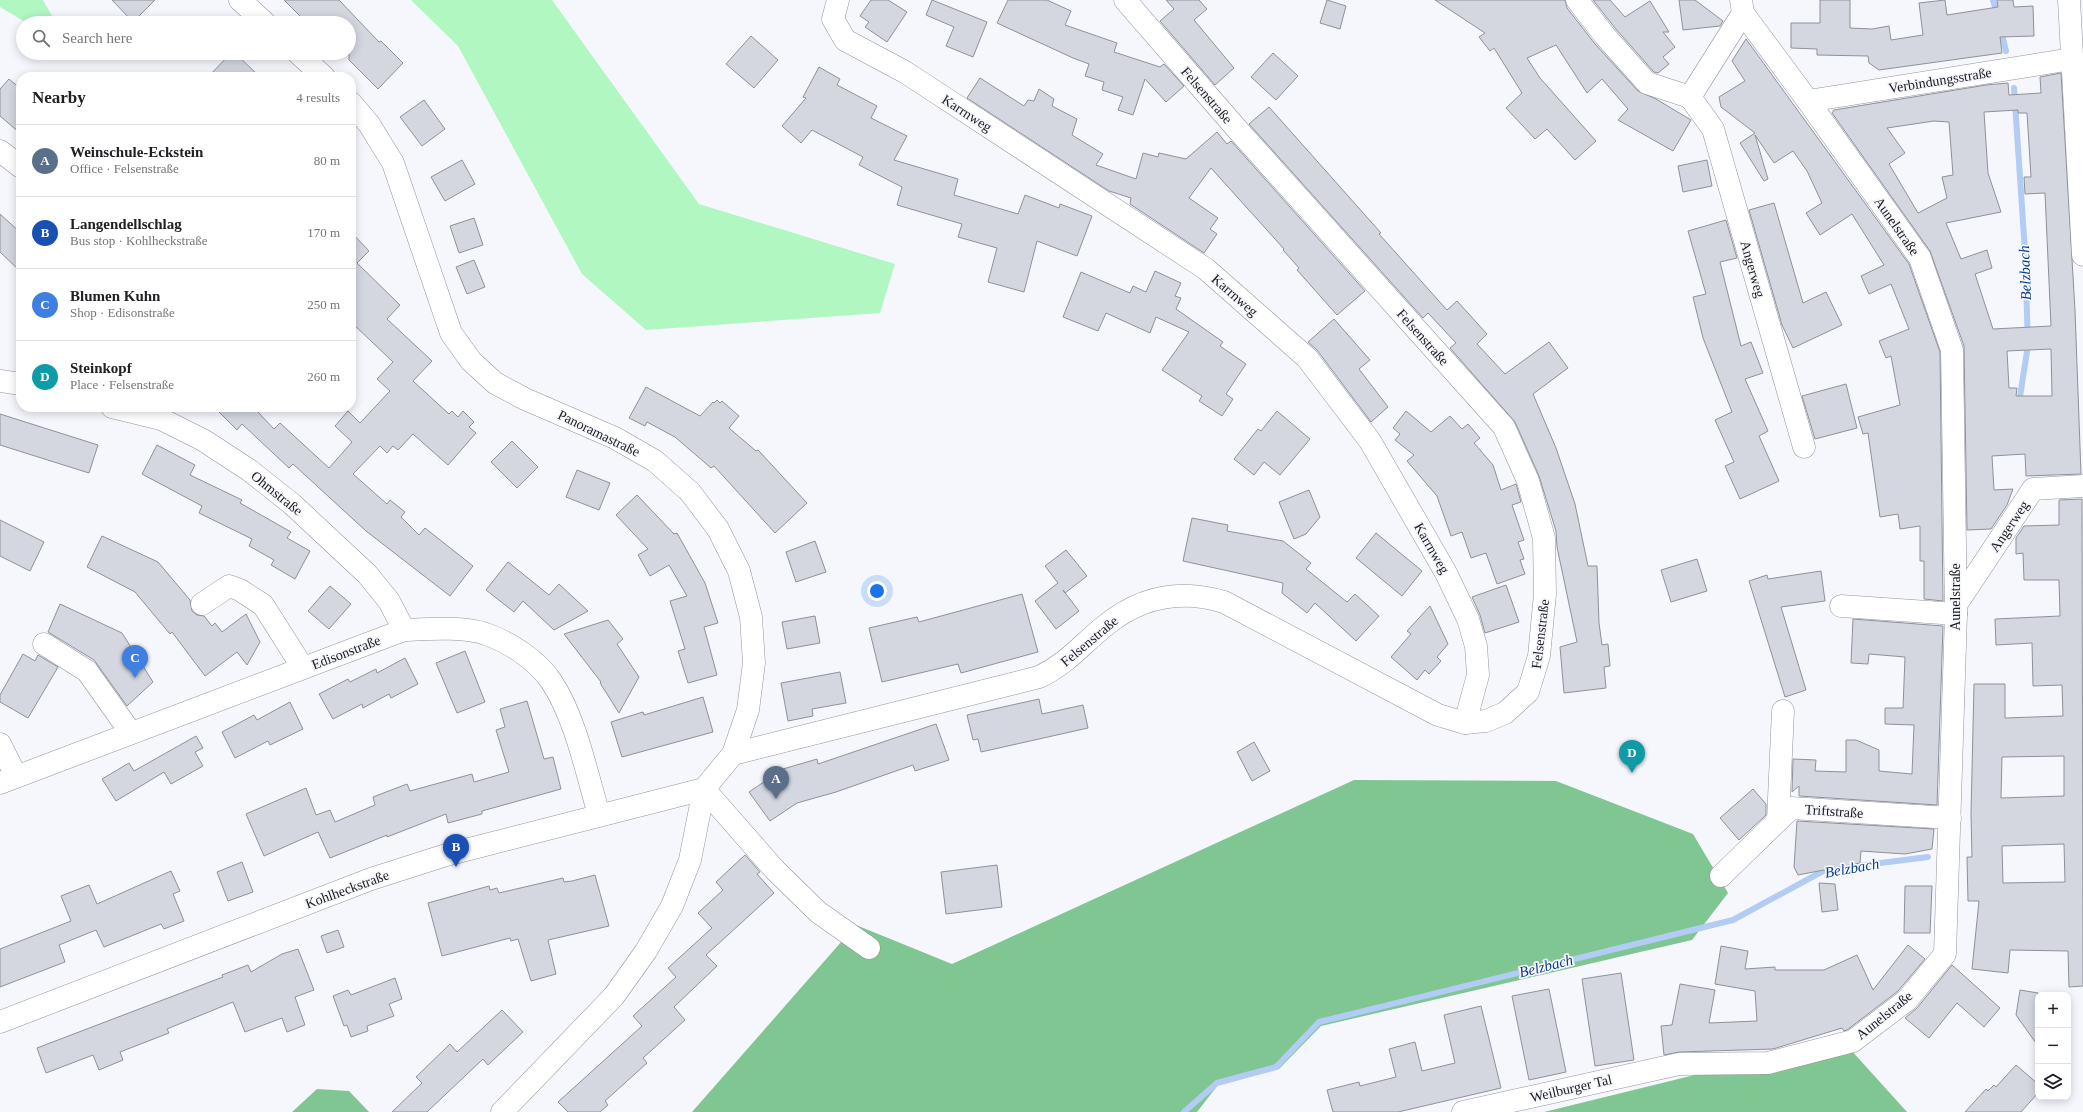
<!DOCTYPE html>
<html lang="en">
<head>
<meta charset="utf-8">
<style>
  body { margin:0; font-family:"Times New Roman",serif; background:#f6f6f6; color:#202124 }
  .controls { position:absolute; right:12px; bottom:12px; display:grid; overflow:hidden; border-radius:8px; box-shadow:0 2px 10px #0003 }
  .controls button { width:36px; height:36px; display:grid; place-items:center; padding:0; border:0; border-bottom:1px solid #e0e0e0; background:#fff; color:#202124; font:20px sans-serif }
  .you { position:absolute; left:877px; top:591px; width:14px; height:14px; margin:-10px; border:3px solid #fff; border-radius:50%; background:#1a73e8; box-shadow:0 0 0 6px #1a73e833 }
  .badge { display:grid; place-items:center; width:26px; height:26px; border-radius:50%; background:#0f766e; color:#fff; font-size:13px; font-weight:700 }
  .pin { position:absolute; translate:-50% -33px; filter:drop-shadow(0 1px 2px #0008) }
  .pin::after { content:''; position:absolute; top:21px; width:14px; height:12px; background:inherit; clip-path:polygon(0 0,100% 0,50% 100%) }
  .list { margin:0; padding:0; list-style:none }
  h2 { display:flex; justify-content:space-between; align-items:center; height:52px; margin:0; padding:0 16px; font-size:17px }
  h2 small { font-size:13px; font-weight:400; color:#757577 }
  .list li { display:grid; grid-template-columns:26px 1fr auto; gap:12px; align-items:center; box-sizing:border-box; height:72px; padding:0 16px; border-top:1px solid #e0e0e0 }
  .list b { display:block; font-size:15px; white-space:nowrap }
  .list p { margin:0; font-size:13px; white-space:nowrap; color:#757577 }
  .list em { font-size:13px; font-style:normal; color:#757577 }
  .icon { flex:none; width:22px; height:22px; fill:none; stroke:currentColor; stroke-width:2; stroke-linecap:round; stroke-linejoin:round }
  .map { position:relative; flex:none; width:2083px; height:1112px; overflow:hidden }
  .search { position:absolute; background:#fff; box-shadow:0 2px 10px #0003; left:16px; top:16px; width:340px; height:44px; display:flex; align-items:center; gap:10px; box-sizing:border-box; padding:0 14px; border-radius:22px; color:#757577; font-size:15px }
  .panel { position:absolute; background:#fff; box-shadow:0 2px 10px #0003; left:16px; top:72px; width:340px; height:340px; border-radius:16px }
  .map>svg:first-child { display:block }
  .green { fill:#b1f7c2 }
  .forest { fill:#7fc692 }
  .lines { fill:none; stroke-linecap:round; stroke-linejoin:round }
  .stream { stroke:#b2ccf4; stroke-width:6 }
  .building { fill:#d4d6e0; stroke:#8f919a; fill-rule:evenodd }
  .minor-casing { stroke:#93949e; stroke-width:23 }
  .minor { stroke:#fff; stroke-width:22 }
  .labels { text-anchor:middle; stroke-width:3.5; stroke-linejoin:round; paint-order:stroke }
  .street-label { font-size:14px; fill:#1b1b1f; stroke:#f6f7fd }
  .water-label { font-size:15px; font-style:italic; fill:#093d86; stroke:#f6f7fd }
</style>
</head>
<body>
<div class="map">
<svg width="2083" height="1112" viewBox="0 0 2083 1112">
  <rect width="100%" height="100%" fill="#f6f7fd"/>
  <!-- green -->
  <g class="green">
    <path d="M0 0H43L55 21 53 23H27L0 7Z"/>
    <path d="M411 0H552L699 204 895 264 880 313 646 330 582 274 458 46Z"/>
  </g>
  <!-- forest -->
  <g class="forest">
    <path d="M1354 780 1556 781 1693 834 1728 893 1692 940 1321 1026 1279 1069 1218 1085 1197 1112H692L856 925 952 964Z"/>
    <path d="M1841 1039 1907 1112H1544Z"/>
    <path d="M317 1089 349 1091 369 1112H292Z"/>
  </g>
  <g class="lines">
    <!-- stream -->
    <g class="stream">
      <path d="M1993 0 1997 15"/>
      <path d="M2001 30 2006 51"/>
      <path d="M2014 88 2025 252 2028 345 2019 403"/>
      <path d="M1184 1112 1217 1083 1276 1067 1319 1022 1733 920 1825 870 1928 857"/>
    </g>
  </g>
  <!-- building -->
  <g class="building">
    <path d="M112 0H155L133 22Z"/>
    <path d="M284 0H339L379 42 381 41 403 63 378 89 349 60V23H307Z"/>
    <path d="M871 0H888L907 12 887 42 865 27 869 22 860 16Z"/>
    <path d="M932 0 987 22 973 57 946 46 954 27 926 15Z"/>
    <path d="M1008 0H1047L1071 11 1065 25 1117 43 1114 52 1160 67 1164 64 1184 86 1166 102 1145 79 1133 115 1118 110 1123 97 1102 90 1104 82 1085 76 1089 64 1073 58 997 23Z"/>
    <path d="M1166 0H1199L1207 9 1194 20 1234 68 1215 85 1160 21 1174 9Z"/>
    <path d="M1327 0 1346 6 1340 29 1320 23Z"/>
    <path d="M1435 0H1565L1567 8 1595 44 1638 91 1656 99 1691 120 1673 151 1618 120 1628 109 1602 79 1587 93 1556 45 1527 58 1540 78 1596 141 1575 160 1547 129 1535 139 1506 108 1522 93 1494 48 1490 51 1479 37 1485 33Z"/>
    <path d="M1593 0H1610L1625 17 1650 1 1669 32H1663L1675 47 1663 57 1669 64 1658 73 1654 72 1615 28Z"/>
    <path d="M1679 0H1695L1723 21 1720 26 1683 30Z"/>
    <path d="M1820 0H1850V28L1872 29 1889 26 1891 40 1923 35 1919 3 1945 0 1947 15 1998 7 1997 0H2013L2014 7 2033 6 2034 36 2000 37 2002 53 1879 70 1869 63 1868 56 1817 55V49L1791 48V23H1820Z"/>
    <path d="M751 36 778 60 754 88 726 64Z"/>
    <path d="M1746 39 1909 264 1940 352 1943 601 1924 599V561H1920V526L1900 529 1898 514 1880 517 1868 433 1863 434 1858 417 1900 405 1891 356 1886 358 1879 341 1909 329 1891 284 1869 294 1861 276 1884 265 1852 214 1820 235 1806 213 1822 203 1807 171 1793 151 1774 163 1755 135 1768 179 1764 181 1740 143 1755 133 1721 107 1719 97 1745 81 1732 61Z"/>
    <path d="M231 53H235L260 77H208Z"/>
    <path d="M1273 53 1298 76 1276 100 1251 77Z"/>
    <path d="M819 67 840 79 837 85 877 106 871 118 907 136 894 160 958 179 954 195 1018 214 1025 195 1059 208 1060 204 1092 216 1077 256 1037 241 1024 292 988 282 997 248 958 237 962 224 897 205 902 187 859 165 863 157 812 130 801 143 782 126 806 98 803 97Z"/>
    <path d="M2061 73 2075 310 2081 474 2026 476 2025 454 1992 456 1994 490 2013 489 2007 505 1991 529 1967 530 1964 346 1930 251 1832 113 1834 110 1986 85 2008 83 2009 95 2041 93 2040 77ZM2018 110V113H2027L2031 177H2024L2025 194 2045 193 2051 326 1993 329 1975 274 1992 268 1987 250 1961 259 1946 223 2001 212 1988 173 1984 112ZM1934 121 1949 122 1953 175 1942 177 1947 198 1918 213 1889 164 1905 153 1887 128ZM2051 349 2052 396H2016L2017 388H2009L2007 351Z"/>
    <path d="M980 78 1024 106 1028 100 1034 101 1039 89 1054 99 1052 106 1077 119 1072 135 1103 154 1096 165 1136 179 1143 153 1158 157 1159 153 1186 159 1217 132 1227 144 1231 141 1365 291 1337 315 1297 270 1299 268 1283 250 1284 249 1211 168 1189 198 1218 218 1210 229 1217 234 1204 253 1130 204 1131 198 1109 191 967 98Z"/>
    <path d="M9 79 21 89V134L0 116V89Z"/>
    <path d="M424 100 445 129 422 146 400 117Z"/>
    <path d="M1269 107 1381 233 1379 234 1447 310 1457 301 1487 334 1477 344 1505 374 1549 342 1568 368 1533 394 1556 448 1575 504 1588 566H1597L1599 623 1602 645 1608 644 1610 666 1604 667 1606 688 1564 693 1560 647 1577 642 1557 547 1556 531 1539 476 1515 422 1450 348 1456 343 1428 313 1423 318 1249 124Z"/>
    <path d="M462 160 475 184 445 201 431 177Z"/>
    <path d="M1707 160 1712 186 1683 192 1678 166Z"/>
    <path d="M1774 203 1803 303 1826 292 1842 325 1793 348 1782 325 1749 210Z"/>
    <path d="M0 214 21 233V272L0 252Z"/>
    <path d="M474 218 483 245 459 253 450 226Z"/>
    <path d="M1726 220 1737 258 1720 262 1741 346 1751 342 1763 373 1745 379 1768 431 1759 436 1779 481 1740 499 1725 466 1734 462 1715 420 1732 412 1703 338 1693 297 1706 294 1688 231Z"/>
    <path d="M351 232 369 251 357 263 400 305 387 319 432 361 413 381 449 414 452 411 458 417 463 411 474 422 469 427 476 433 448 465 413 434 398 450 393 446 387 453 380 446 353 474 387 504 390 500 405 512 401 517 419 535 425 528 473 566 450 596 366 531 293 464 289 468 242 424 237 430 214 407H260L256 410 274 429 280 423 329 468 352 442 335 426 348 411 360 423 390 391 377 379 393 362 351 322Z"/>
    <path d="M474 260 485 287 467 294 456 267Z"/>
    <path d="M1155 271 1181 283 1175 296 1181 298 1176 309 1223 342 1220 346 1246 364 1226 394 1233 399 1222 416 1199 401 1202 396 1162 370 1189 332 1156 317 1150 333 1106 313 1098 331 1063 317 1081 272 1130 293 1133 286 1146 292Z"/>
    <path d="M1334 319 1370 360 1359 369 1388 407 1371 422 1317 350 1308 342Z"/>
    <path d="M1846 384 1857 428 1815 439 1802 396Z"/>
    <path d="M646 387 700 416 713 402 714 403 717 400 720 403 722 401 739 416 729 428 756 451 758 450 807 503 775 533 714 466 711 468 675 437 647 422 645 426 629 418Z"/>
    <path d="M1277 411 1310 439 1280 475 1264 462 1254 475 1234 459 1258 429 1261 431Z"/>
    <path d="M1406 411 1431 432 1450 416 1462 429 1468 424 1480 438 1474 443 1493 465 1501 490 1516 484 1521 502 1512 505 1524 540 1518 542 1524 559 1520 560 1525 574 1497 584 1486 553 1471 558 1462 532 1451 536 1437 496 1407 461 1414 455 1395 440 1400 434 1393 428Z"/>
    <path d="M0 414 98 445 89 473 0 445Z"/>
    <path d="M512 441 538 467 517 488 491 462Z"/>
    <path d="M157 445 195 465 190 475 242 500 240 503 291 532 287 538 310 551 295 579 271 565 274 560 249 546 252 539 199 513 202 506 142 474Z"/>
    <path d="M577 470 610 483 599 510 566 497Z"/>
    <path d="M1309 490 1320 517 1306 534 1294 539 1279 502Z"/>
    <path d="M637 495 674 534 677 533 705 583 718 623 704 627 717 675 688 683 678 651 685 649 670 601 687 596 669 565 650 576 638 555 648 549 616 515Z"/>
    <path d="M2082 499 2083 986 2069 987 2068 951 2010 950 2008 973 1972 969 1979 901H1968L1967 857H1972L1971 814 1974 684H2005V718L2063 716 2062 685 2033 686 2032 643 1996 645 1995 619 2060 616 2059 580H2024L2023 553 2016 554V538L2024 526 2059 525V500ZM2064 756V796L2001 798 2002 757ZM2064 844 2065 882 2003 883 2002 846Z"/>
    <path d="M1192 518 1228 525 1227 531 1283 541 1311 563 1306 569 1347 602 1355 594 1379 616 1356 641 1315 603 1307 613 1282 593 1283 583 1183 561Z"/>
    <path d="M0 520 44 542 30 571 0 556Z"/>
    <path d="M1376 533 1422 571 1402 596 1356 558Z"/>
    <path d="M102 536 158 562 190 600 192 611 197 615 204 616 212 626 215 623 222 632 246 614 260 642 247 665 237 652 205 676 172 632 170 634 135 592 87 567Z"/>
    <path d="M815 541 826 572 796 582 786 552Z"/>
    <path d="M1066 550 1087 576 1065 593 1063 590 1079 611 1056 629 1035 601 1058 583 1045 566Z"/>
    <path d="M1697 559 1707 591 1671 602 1661 570Z"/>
    <path d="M508 562 549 595 559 584 588 611 554 630 523 601 514 612 486 590Z"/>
    <path d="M1821 571 1825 601 1781 607 1806 690 1785 697 1749 581 1767 575 1768 579Z"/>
    <path d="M1506 585 1519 622 1485 633 1480 615 1472 597Z"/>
    <path d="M330 586 351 604 329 629 308 611Z"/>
    <path d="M1022 594 1038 652 961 673 958 664 882 682 869 628 917 617 919 622Z"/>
    <path d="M60 604 122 633 153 682 127 706 94 660 48 632Z"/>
    <path d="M1430 606 1448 644 1437 657 1441 661 1429 674 1425 670 1417 680 1391 657 1411 634 1407 631Z"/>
    <path d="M815 616 820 643 787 649 782 622Z"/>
    <path d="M1853 619 1943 626 1937 805 1799 796V786L1792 792 1793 759 1816 760 1815 771 1846 772V740H1856L1879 750V771L1912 774 1914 725 1885 724V708H1903L1905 657 1869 654 1868 664 1851 663Z"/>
    <path d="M608 620 623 639 617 644 639 677 619 713 600 683 601 682 564 634Z"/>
    <path d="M465 651 485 702 457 713 436 663Z"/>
    <path d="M23 654 35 661 38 655 58 667 28 718 0 702V695Z"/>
    <path d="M405 658 418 684 391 698 389 694 363 708 362 704 333 719 319 694 348 679 350 682 376 669 377 673Z"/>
    <path d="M840 672 846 703 812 709 813 716 788 721 781 683Z"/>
    <path d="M703 697 713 732 622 757 611 722 643 712 644 715Z"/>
    <path d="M1039 699 1042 714 1083 705 1088 728 981 752 978 739 973 740 967 715Z"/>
    <path d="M527 701 544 759 553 757 561 789 482 811V814L448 823 446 814 387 837V835L330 858 318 832 264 856 246 814 306 788 316 815 330 810 335 822 375 805 373 797 407 784 410 791 472 774 474 782 509 772 496 730 505 727 500 709Z"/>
    <path d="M290 702 303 729 270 745 268 741 235 758 222 732 254 715 257 720Z"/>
    <path d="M936 724 949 760 915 771 913 765 836 792 797 803 770 821 749 792 783 769 817 759 818 764Z"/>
    <path d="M196 736 203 748 195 752 203 766 171 784 164 772 116 801 102 779 129 763 134 771Z"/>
    <path d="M1254 742 1270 771 1252 781 1237 752Z"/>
    <path d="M1753 789 1766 804V815L1739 840 1720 818Z"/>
    <path d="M1797 821 1934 829 1932 849 1905 854 1861 851 1860 863 1798 875 1794 867Z"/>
    <path d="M745 855 760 872 757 874 774 893 706 955 717 966 674 1007 685 1020 643 1058 647 1063 605 1101 608 1105 600 1112H568L558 1102 642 1026 633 1016 676 977 668 968 712 928 698 913 723 890 716 882Z"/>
    <path d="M242 862 253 892 228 901 217 872Z"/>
    <path d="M997 865 1002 907 946 914 941 872Z"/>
    <path d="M171 871 180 891 173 894 184 921 164 929 161 924 104 947 96 930 59 945 65 962 0 987V949L71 921 61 896 89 885 97 904Z"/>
    <path d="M595 875 609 926 548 940 556 974 531 981 518 939 511 941 510 938 442 956 428 903 489 886 490 890 497 888 499 893 563 878 564 882 572 881Z"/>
    <path d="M1819 883 1835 884 1838 910 1822 912Z"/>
    <path d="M1905 886H1932L1930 933H1904Z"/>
    <path d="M338 930 344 947 327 953 321 936Z"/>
    <path d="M1908 945 1925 959 1898 991 1847 1030 1844 1031 1842 1028 1773 1049 1679 1052 1664 1055 1661 1026 1672 1025 1680 984 1715 990 1709 1023 1757 1021 1755 991 1715 984 1721 946 1748 951 1745 969 1775 967V970H1824L1857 955 1873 990Z"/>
    <path d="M298 949 314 990 295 997 305 1025 287 1032 282 1018 245 1032 233 1002 167 1029 169 1033 120 1052 123 1060 99 1070 93 1055 46 1073 37 1048 223 977 222 975 248 965 251 972 282 954Z"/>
    <path d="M1952 965 2000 1008 1984 1027 1957 1003 1929 1038 1905 1018 1917 1008Z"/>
    <path d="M1621 973 1634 1060 1595 1066 1582 979Z"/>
    <path d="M395 978 402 999 389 1004 394 1016 367 1026 368 1031 351 1037 347 1025 344 1026 333 996 348 990 351 995Z"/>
    <path d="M1549 989 1566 1072 1529 1080 1512 996Z"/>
    <path d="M2020 990 2038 993V1046L2016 1015Z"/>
    <path d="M1481 1006 1501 1088 1398 1112H1333L1327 1090 1359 1082 1360 1086 1396 1077 1389 1049 1415 1042 1422 1071 1455 1063 1444 1015Z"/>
    <path d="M502 1010 523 1032 488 1065 483 1059 427 1112H392L422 1083 416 1077 450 1044 457 1052Z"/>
    <path d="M2016 1065 2038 1084V1093L2021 1112H1965L1986 1089 1988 1091 1994 1085 1996 1087Z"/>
  </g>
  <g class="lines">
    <defs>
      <g id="minor">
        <path d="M240 0 265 23"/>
        <path d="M838 0 833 19 845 40 905 72 1206 269 1307 358 1370 441 1446 573 1468 619 1476 646 1478 675 1465 723"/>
        <path d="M1577 0 1605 36 1647 83 1690 97"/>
        <path d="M2069 0 2083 255"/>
        <path d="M298 53 324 77"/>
        <path d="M1690 97 1713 129 1804 447"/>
        <path d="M1690 97 1743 13"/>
        <path d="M1808 101 2072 59"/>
        <path d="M351 103 369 124 393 163 451 333 471 361 495 383 525 399 615 438 655 461 690 492 718 529 739 571 751 617 754 663 748 710 733 754 704 789 690 860 672 906 646 951 614 996 502 1112"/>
        <path d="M0 151 21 167"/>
        <path d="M0 381 21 384"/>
        <path d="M112 407 161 419 203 440 249 470 292 504 367 574 389 601 404 630"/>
        <path d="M202 604 229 586 240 590 263 605 303 668"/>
        <path d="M1956 605 2033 489 2083 486"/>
        <path d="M1841 606 1956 614"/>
        <path d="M44 644 87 671 131 733"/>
        <path d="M0 744 16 776"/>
        <path d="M733 754 1039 677C1067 664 1083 643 1106 625 1142 596 1181 589 1224 602L1438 715 1465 723 1486 721 1505 713 1528 692 1539 656 1545 594 1544 538 1528 481 1504 427 1237 129 1125 0"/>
        <path d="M0 783 404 630C426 629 465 626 486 634 509 642 537 660 551 681 575 716 587 774 599 815"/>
        <path d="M704 789 775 870 818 912 869 948"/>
        <path d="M1778 820 1783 711"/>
        <path d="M1721 876 1791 808 1950 818"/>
        <path d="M0 1022 371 879 446 855 704 789"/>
        <path d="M1463 1112 1679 1064 1768 1063 1853 1041 1907 1000 1945 954 1956 614 1952 350 1920 258 1808 101 1743 13 1741 0"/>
      </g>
    </defs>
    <!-- minor casing -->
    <use href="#minor" class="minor-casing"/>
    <!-- minor -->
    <use href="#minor" class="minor"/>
  </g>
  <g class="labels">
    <!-- street labels -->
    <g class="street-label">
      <text transform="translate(1940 80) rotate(-9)" y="5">Verbindungsstraße</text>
      <text transform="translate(1207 95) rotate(49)" y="5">Felsenstraße</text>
      <text transform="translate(967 113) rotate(33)" y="5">Karrnweg</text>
      <text transform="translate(1897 226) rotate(55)" y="5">Aunelstraße</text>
      <text transform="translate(1753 269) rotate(74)" y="5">Angerweg</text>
      <text transform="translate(1235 295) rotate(41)" y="5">Karrnweg</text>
      <text transform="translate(1423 337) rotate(48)" y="5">Felsenstraße</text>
      <text transform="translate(599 433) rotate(26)" y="5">Panoramastraße</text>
      <text transform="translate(277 493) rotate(39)" y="5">Ohmstraße</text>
      <text transform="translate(2009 526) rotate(-56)" y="5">Angerweg</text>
      <text transform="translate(1432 548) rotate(60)" y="5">Karrnweg</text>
      <text transform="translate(1955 597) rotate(-90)" y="5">Aunelstraße</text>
      <text transform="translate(1540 634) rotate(-83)" y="5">Felsenstraße</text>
      <text transform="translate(1089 641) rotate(-40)" y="5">Felsenstraße</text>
      <text transform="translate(346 652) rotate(-21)" y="5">Edisonstraße</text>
      <text transform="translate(1834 811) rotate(4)" y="5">Triftstraße</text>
      <text transform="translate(347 889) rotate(-20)" y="5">Kohlheckstraße</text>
      <text transform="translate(1884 1015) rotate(-39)" y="5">Aunelstraße</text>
      <text transform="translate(1571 1088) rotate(-13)" y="5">Weilburger Tal</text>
    </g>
    <!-- water labels -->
    <g class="water-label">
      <text transform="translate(2025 273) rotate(-92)" y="5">Belzbach</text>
      <text transform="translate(1852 868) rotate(-10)" y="5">Belzbach</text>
      <text transform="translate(1546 966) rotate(-14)" y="5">Belzbach</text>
    </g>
  </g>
</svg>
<div class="controls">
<button>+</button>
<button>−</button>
<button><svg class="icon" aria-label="layers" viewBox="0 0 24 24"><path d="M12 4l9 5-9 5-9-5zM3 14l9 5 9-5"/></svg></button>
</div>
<div class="you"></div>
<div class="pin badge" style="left:776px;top:799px;background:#5c6f8a">A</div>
<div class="pin badge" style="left:456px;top:867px;background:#1a4fb4">B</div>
<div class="pin badge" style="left:135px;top:678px;background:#3f7fe0">C</div>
<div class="pin badge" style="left:1632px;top:773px;background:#0f9aa8">D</div>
<div class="search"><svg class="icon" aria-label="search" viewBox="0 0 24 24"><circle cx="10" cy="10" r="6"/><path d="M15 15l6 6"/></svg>Search here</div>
<section class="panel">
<h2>Nearby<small>4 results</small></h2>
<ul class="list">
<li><span class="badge" style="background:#5c6f8a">A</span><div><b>Weinschule-Eckstein</b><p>Office · Felsenstraße</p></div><em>80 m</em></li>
<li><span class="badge" style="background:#1a4fb4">B</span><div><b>Langendellschlag</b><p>Bus stop · Kohlheckstraße</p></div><em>170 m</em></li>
<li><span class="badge" style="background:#3f7fe0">C</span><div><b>Blumen Kuhn</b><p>Shop · Edisonstraße</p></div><em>250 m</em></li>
<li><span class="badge" style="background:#0f9aa8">D</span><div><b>Steinkopf</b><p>Place · Felsenstraße</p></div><em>260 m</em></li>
</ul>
</section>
</div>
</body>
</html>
